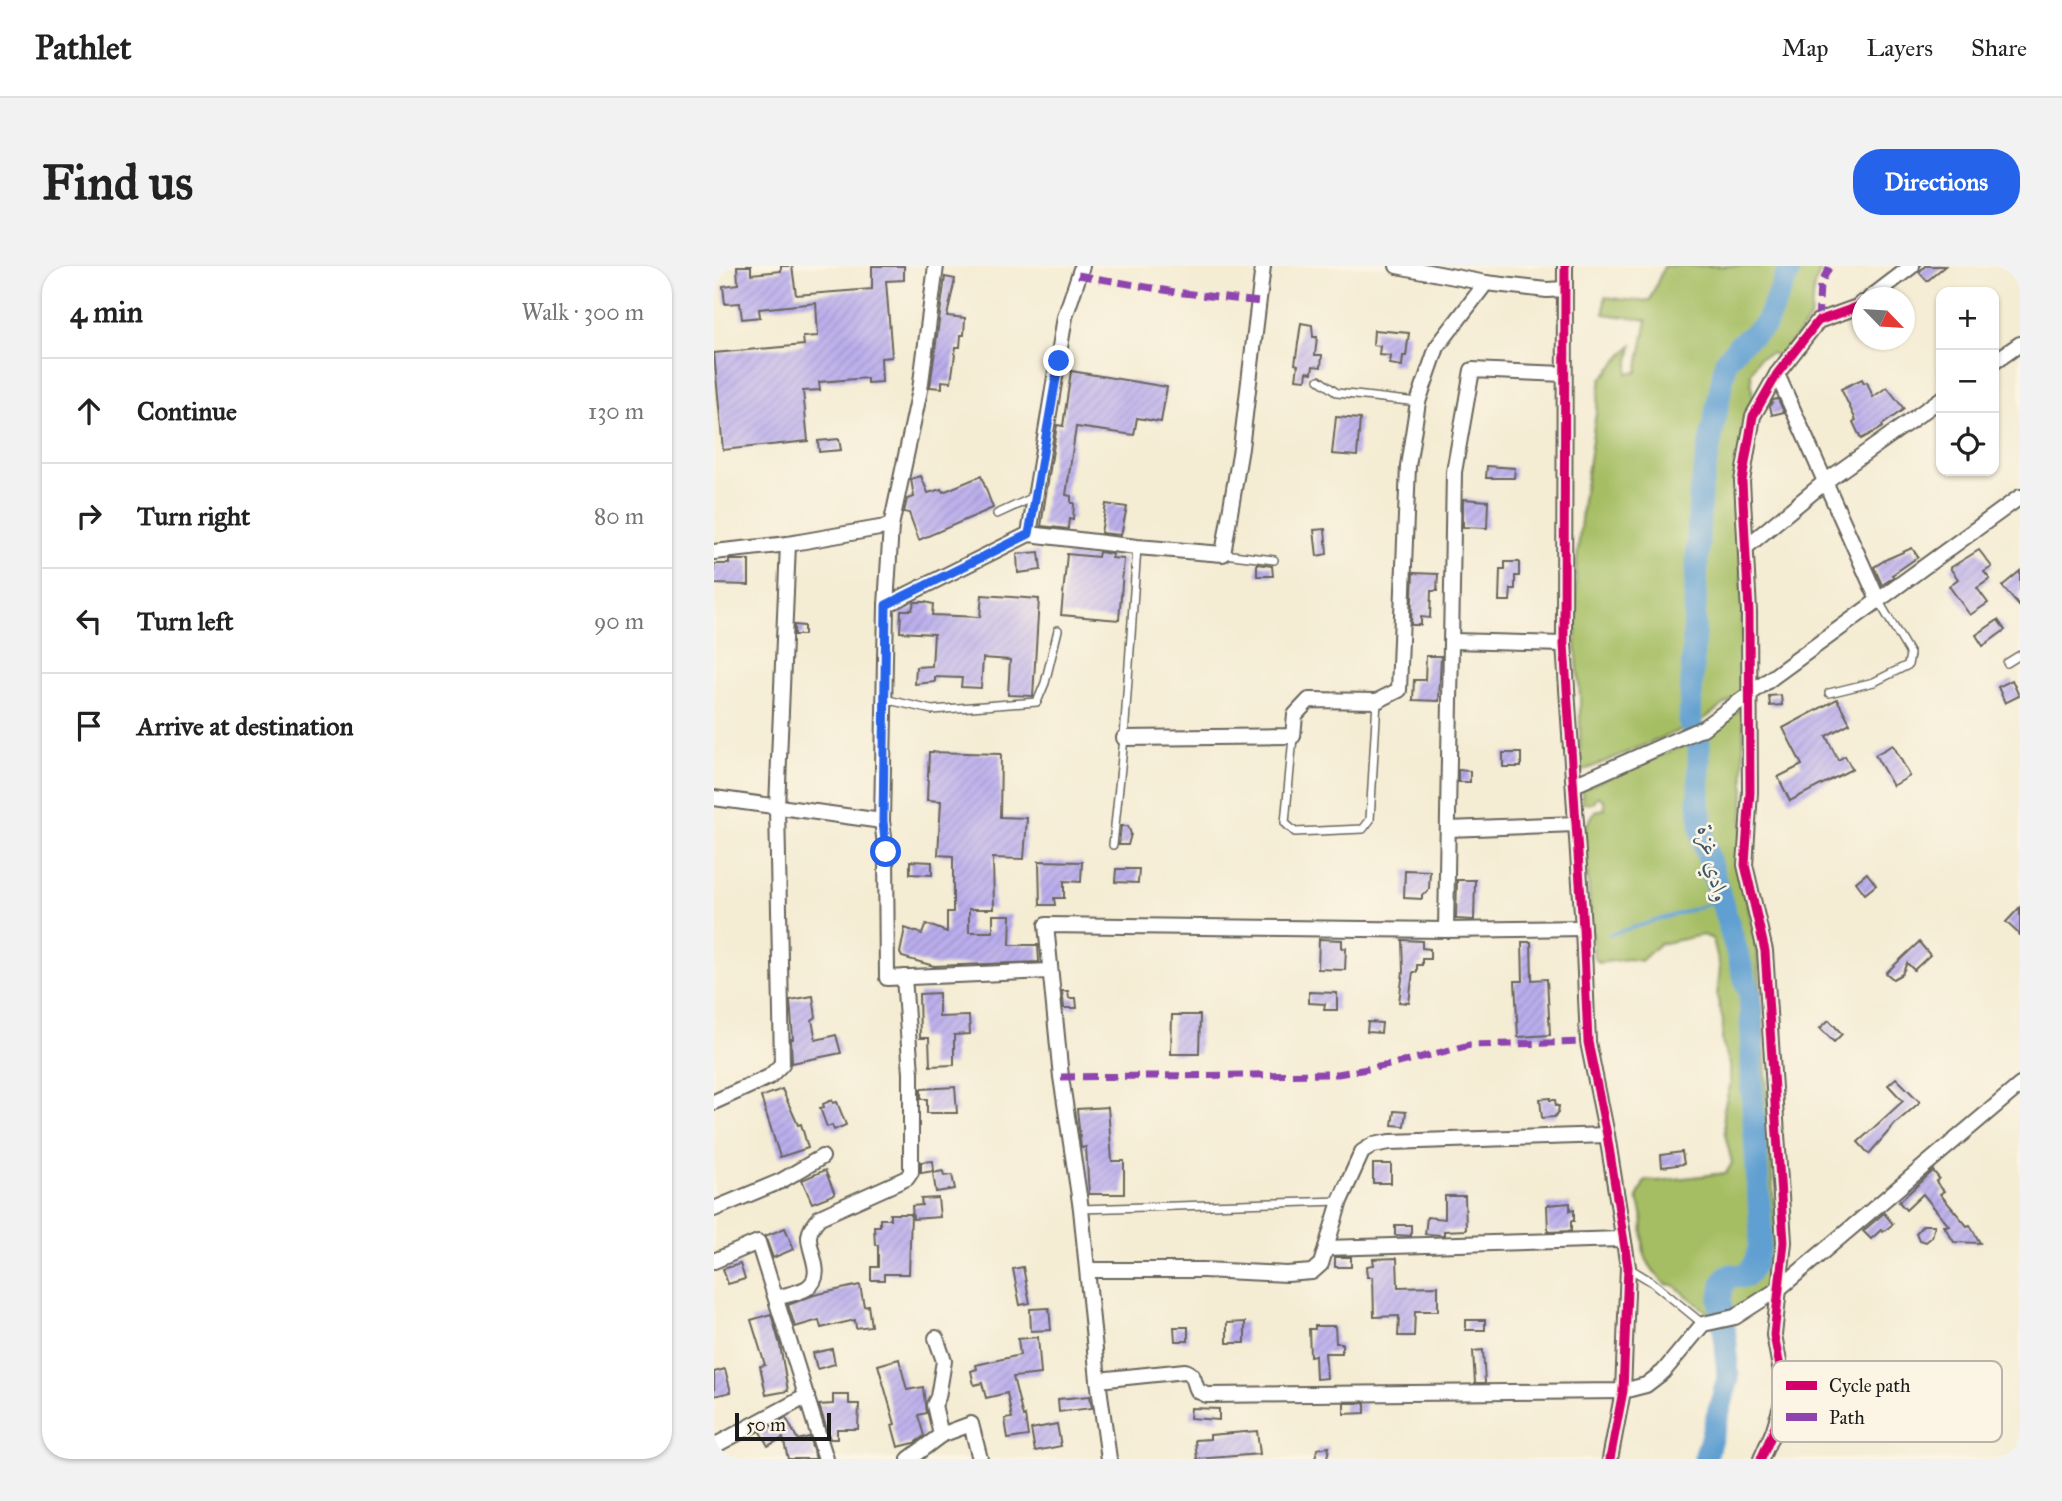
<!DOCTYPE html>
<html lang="en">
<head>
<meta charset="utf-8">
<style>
  body { margin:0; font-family:"IM FELL Great Primer",Amiri,serif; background:#f2f2f2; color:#222 }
  .controls { position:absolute; right:21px; top:21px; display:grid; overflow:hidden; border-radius:14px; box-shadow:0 2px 5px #0004 }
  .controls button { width:63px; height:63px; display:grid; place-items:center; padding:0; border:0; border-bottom:2px solid #e0e0e0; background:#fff; color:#222; font:35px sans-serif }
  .compass { position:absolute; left:1138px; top:21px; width:63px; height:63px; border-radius:50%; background:#fff; box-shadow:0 2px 5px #0004; rotate:115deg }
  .scale { position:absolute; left:21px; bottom:18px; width:96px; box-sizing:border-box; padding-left:7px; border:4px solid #1c1c1c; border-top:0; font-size:19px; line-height:24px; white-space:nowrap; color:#1c1c1c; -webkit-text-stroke:5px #fcf5e5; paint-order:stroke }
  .stop { position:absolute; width:21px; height:21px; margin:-16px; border:5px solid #2563eb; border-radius:50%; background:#fff }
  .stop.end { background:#2563eb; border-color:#fff; box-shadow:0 2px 7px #0008 }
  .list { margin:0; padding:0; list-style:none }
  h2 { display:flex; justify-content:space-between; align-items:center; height:91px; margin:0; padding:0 28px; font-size:30px }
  h2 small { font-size:23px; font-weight:400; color:#767676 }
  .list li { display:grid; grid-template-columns:46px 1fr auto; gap:21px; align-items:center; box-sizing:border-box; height:105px; padding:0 28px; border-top:2px solid #e0e0e0 }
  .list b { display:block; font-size:26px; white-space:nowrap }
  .list em { font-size:23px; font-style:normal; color:#767676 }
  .icon { flex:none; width:38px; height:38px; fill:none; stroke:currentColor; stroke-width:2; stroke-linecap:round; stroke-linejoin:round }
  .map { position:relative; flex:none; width:1306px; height:1193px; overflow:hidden; border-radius:28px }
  header { display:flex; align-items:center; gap:42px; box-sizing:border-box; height:98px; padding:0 35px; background:#fff; border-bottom:2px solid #e0e0e0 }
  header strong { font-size:33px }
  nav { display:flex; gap:38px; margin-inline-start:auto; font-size:24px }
  .intro { display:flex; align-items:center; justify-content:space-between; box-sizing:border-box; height:168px; padding:0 42px }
  h1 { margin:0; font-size:49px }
  .button { padding:18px 32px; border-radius:28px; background:#2563eb; color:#fff; font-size:24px; font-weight:700 }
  main { display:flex; gap:42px; padding:0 42px }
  aside { flex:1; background:#fff; border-radius:28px; box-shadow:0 2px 5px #0004 }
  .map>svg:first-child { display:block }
  .green { fill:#a5be63; stroke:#606d40; stroke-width:2 }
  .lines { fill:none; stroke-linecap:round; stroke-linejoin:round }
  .stream { stroke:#5f9fd1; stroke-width:3.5 }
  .river { stroke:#5f9fd1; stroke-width:23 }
  .building { fill:url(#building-hatch) }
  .service-casing { stroke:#68655c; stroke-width:10 }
  .minor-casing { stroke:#68655c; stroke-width:18 }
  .service { stroke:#fff; stroke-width:7 }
  .minor { stroke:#fff; stroke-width:14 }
  .quiet { stroke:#8e44ad; stroke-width:7; stroke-dasharray:14 7; stroke-linecap:butt }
  .cycleway-casing { stroke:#fcf5e5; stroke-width:13 }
  .cycleway { stroke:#d6006c; stroke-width:9 }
  .route { stroke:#2563eb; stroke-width:9 }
  .labels { text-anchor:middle; stroke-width:5; stroke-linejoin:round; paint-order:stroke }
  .water-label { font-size:23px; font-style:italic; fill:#3a576d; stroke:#fcf5e5 }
  .key { fill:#fcf5e5; stroke:#b9b4a9; stroke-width:2 }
  .key-label { font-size:19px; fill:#1c1c1c }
</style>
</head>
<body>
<header>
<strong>Pathlet</strong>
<nav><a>Map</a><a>Layers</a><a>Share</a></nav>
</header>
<div class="intro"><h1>Find us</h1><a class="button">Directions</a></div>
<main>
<aside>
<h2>4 min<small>Walk · 300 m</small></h2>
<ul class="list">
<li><svg class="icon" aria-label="ahead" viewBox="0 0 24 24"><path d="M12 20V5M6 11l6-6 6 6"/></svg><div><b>Continue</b></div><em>130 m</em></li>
<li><svg class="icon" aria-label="right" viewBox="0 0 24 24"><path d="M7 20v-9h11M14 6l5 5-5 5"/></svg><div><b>Turn right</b></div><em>80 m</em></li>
<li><svg class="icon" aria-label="left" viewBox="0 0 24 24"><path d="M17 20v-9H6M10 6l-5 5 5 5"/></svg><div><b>Turn left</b></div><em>90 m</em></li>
<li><svg class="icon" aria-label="arrive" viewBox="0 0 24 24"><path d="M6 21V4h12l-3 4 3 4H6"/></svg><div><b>Arrive at destination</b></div></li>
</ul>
</aside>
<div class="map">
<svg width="1306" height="1193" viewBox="0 0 1306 1193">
  <defs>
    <pattern id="building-hatch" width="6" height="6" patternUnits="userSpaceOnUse" patternTransform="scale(1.75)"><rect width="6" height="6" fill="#baadec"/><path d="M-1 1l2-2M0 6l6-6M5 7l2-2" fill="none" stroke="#9f94ca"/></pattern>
  </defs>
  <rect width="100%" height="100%" fill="#fcf5e5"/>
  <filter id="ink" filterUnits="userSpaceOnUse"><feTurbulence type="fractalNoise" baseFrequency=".0143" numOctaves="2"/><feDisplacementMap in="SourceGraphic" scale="14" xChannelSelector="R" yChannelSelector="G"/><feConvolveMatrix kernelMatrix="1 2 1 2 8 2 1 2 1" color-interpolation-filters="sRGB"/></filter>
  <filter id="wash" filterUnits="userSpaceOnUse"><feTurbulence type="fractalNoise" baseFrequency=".00686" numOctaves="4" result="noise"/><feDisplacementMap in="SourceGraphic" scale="28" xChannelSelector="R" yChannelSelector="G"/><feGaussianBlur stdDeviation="1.57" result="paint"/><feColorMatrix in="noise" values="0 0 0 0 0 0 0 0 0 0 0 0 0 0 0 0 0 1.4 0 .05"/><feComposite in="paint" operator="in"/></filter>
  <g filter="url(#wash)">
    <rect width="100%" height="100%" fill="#f4ecd3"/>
    <!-- green -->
    <g class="green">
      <path d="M950 0H1109L1100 20 1096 53 1066 91 1057 87 1045 92 1037 107 1039 139 1027 284 1030 424 986 456 866 506V430L862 380V304L869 234 887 113 918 79 913 107 923 106 933 54 890 48 891 31 923 35 936 34Z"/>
      <path d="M1029 440 1030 525 1026 601 1043 683 1048 738 1062 974 1060 1018 1021 1043 998 1050 960 1019 951 1018C941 1007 929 994 929 978 927 960 932 949 923 932L931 914 944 915 1012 907 1018 897 1011 868 1009 846 1016 820V799L1008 776 1009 755 1003 730 1006 702 999 673 989 669 945 678 927 695 913 693 885 697 880 692 870 564 881 545 891 543 890 534 884 530 879 537H868V523L995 469Z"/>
    </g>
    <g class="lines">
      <!-- stream -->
      <path class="stream" d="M895 669 1008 634"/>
      <!-- river -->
      <path class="river" d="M991 1193 1014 1113 1012 1077 1006 1035 1009 1017 1013 1011 1018 1009 1030 1011C1043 1000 1045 984 1047 968L1038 825V770L1036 729 989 574 985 537V477L976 455 986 228 1012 95 1025 79 1051 59 1077 0"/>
    </g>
    <g id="blocks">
      <!-- building -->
      <g class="building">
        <path d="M23 0H37V8L67 5V0H78L82 29 158 23V0H190V14L172 15 178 91 167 92 168 116 153 117V112L105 116 106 124 89 125 94 175 9 184 0 87 90 79 89 71 104 70 102 37 45 43 46 51 28 53 26 37 11 38 9 20 24 18Z"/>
        <path d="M1211 0H1231L1213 15 1205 6Z"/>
        <path d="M231 11 241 13 233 50 251 52 250 69H247L246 81H242L237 116 228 115V122L216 121Z"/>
        <path d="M587 57 598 59 599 71H603L601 89H608L607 101 599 100 598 107 593 106 592 114 582 113 584 99 581 98Z"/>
        <path d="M660 64 695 67 692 90H689L688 100 676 98 677 90 665 89 666 80 659 79Z"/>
        <path d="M357 105 453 121 447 156 423 152 420 169 362 161 352 229 357 230V237H360L359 254 355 253 354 263 327 260 343 159 349 160Z"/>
        <path d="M1148 113 1150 117 1153 116 1159 131 1173 121 1190 143 1168 159 1169 161 1147 173 1139 156 1142 154 1127 123Z"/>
        <path d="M1064 133 1070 146 1058 149 1056 140 1059 134Z"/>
        <path d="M622 151 646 153 643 190 618 188Z"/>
        <path d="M125 173 127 184 105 186 104 175Z"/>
        <path d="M773 200 801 202 800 212H772Z"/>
        <path d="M207 210 214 227 227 223 229 226 267 210 279 242 205 274 195 247 190 246 193 233 200 231 197 213Z"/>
        <path d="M749 233 774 235 773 262 749 261Z"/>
        <path d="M392 238 413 241 407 269 387 267Z"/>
        <path d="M611 263 613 288 603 290 600 264Z"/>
        <path d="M1198 282 1204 291 1178 309 1180 311 1168 319 1160 301 1173 293Z"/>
        <path d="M1265 284 1278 301 1270 306 1276 313 1263 322 1274 337 1256 349 1235 320 1244 313 1236 302Z"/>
        <path d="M325 286 327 304 304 307 303 288Z"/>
        <path d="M385 286 399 288 398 292 410 293 405 354 347 349 353 288 384 291Z"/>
        <path d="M15 294H35V319L0 318V298H15Z"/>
        <path d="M791 296H805V310H801V323H797L796 335H785L786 303H791Z"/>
        <path d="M543 298 558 300 559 310H543Z"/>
        <path d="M1306 305V341L1288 320Z"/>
        <path d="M699 307 724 308 723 325H717L716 352 707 351V359H697Z"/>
        <path d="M268 329 325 333 319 430 294 429 296 394 269 392 267 422 247 421 248 412 221 411V416L201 418 202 401 218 400 220 368 186 366 187 344H198L200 336H211L219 338 218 349 266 351Z"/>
        <path d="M1284 354 1291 364 1269 380 1262 369Z"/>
        <path d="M80 359 90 360V369H80Z"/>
        <path d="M712 390H727L725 435 699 434 700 414H711Z"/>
        <path d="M1298 414 1305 430 1291 437 1284 421Z"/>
        <path d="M1067 429 1068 439 1056 440 1055 430Z"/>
        <path d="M1123 433 1136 457 1112 470 1124 494 1131 490 1138 503 1076 535 1064 511 1088 499 1069 462Z"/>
        <path d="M1179 479 1196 510 1179 520 1161 489Z"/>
        <path d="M215 486 287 488 286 551 313 552 310 593 279 592 280 643H255V666H279V649H297L296 679H324L325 696 220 700 188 691 186 687 191 662 208 668 212 658 233 666V646H239V590L224 589 227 535 213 534Z"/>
        <rect x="789" y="487" width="18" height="14"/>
        <path d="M744 504 756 505V516H744Z"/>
        <path d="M407 560H414L417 568 414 579H405Z"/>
        <path d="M196 595 218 596V609L196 608Z"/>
        <path d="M325 595 368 596 367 616 350 615V632H340L341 639H326Z"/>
        <path d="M402 603H425L424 617 401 616Z"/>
        <path d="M691 604 716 605 715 623 713 627 708 629V633L690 632Z"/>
        <path d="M1153 607 1162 619 1151 628 1142 616Z"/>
        <path d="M743 614H761L760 654 742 653Z"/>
        <path d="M1306 641V669L1292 656Z"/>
        <path d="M605 673 628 674V682H632L631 704 604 703Z"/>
        <path d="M688 674 708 675V682L716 683V693H708V699H703V706H699L695 737 685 736 689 706Z"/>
        <path d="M808 676H817L818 714 833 713 836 769 804 771 801 715H809Z"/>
        <path d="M1205 676 1216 689 1200 704 1193 697 1188 708 1179 713 1172 707Z"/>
        <path d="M348 725H354L355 732H362L363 742H350Z"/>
        <path d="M595 726 623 727V744H610L611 738 595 737Z"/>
        <path d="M225 727V751L255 750 256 768 240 769V799L216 800 215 772H206L205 728Z"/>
        <path d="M99 730 102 751 98 754 102 774 122 769 127 787 78 797 77 773H79L76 734Z"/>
        <path d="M458 749H486L485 788H457Z"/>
        <path d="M1115 754 1128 768 1120 776 1106 762Z"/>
        <path d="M654 756 668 757 667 767 653 766Z"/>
        <path d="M1182 812 1206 836 1181 858 1155 888 1144 876 1189 835 1174 819Z"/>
        <path d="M241 821 243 847H213V833H207V823Z"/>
        <path d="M68 823 84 859 87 858 94 882 66 891 47 831Z"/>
        <path d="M836 832V834H841L842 840H845L844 847 840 851 828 852 826 833Z"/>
        <path d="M118 834 119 837 123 836 132 859 120 864 118 859 113 861 106 842 110 841 109 838Z"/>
        <path d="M394 841 398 895H410V928H375L372 881 367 882 363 843Z"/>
        <path d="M680 845 692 846 690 860 678 859Z"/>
        <path d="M968 886 970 898 948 901 947 889Z"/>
        <path d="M219 895 220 905 207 907V896Z"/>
        <rect x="659" y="898" width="18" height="19"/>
        <path d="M111 904 121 928 98 937 88 914Z"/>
        <path d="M229 905 230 910 238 909 241 923 222 926 219 907Z"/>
        <path d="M1219 905 1225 912 1222 916 1230 925 1226 928 1253 960 1256 959 1266 977 1240 976 1230 960H1235L1209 928 1192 944 1185 936Z"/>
        <path d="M731 930H751L752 964 730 965V969L711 968 713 951 731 953Z"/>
        <path d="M224 932 226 951 199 953 198 940 208 939 207 933Z"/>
        <path d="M856 937V945L860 944V955H857V965L834 966 833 939Z"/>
        <path d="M1170 947 1179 958 1169 966 1167 964 1157 973 1149 965Z"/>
        <path d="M176 948H197L195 1008H170V1014H157V1001H164V979H161L160 960H166V953H176Z"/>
        <path d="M681 959H697V970L681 969Z"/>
        <path d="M1209 959H1221L1218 971 1212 976 1205 974 1202 967Z"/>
        <path d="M71 962 80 983 59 992 51 970Z"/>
        <rect x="621" y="991" width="16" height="10"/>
        <path d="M683 992 684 1021 724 1020V1045H701L700 1070H684L685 1050 660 1051 659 1011H654L653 1000 660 999 659 993Z"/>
        <path d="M26 998 31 1013 14 1018 9 1003Z"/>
        <path d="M309 1001 316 1037 306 1039 299 1003Z"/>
        <path d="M146 1019 150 1040 154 1039 157 1060 142 1062 141 1054 107 1062 105 1054 81 1061 74 1039 100 1029Z"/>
        <path d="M335 1042 337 1064 317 1065 316 1043Z"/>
        <path d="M57 1048 66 1079 74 1125 52 1129 46 1100 51 1099 37 1054Z"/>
        <rect x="752" y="1054" width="19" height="10"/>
        <path d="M531 1056V1077H513V1057Z"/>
        <path d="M601 1060H621L622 1077H628V1087H611L613 1112 602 1113 601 1089 596 1090 595 1063H601Z"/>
        <path d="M460 1061H474V1075H461Z"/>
        <path d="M324 1071 327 1108 299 1111 309 1151 311 1150 314 1170 294 1173 291 1153 298 1152 293 1127 272 1132 268 1117 260 1119 257 1105 263 1103 262 1099 306 1089 304 1073Z"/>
        <path d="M118 1083 121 1098 103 1103 99 1087Z"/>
        <path d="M769 1084 771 1117H761L759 1085Z"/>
        <path d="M185 1093 193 1124 209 1121 212 1147 204 1149 210 1170 200 1177 184 1181 178 1159 181 1158 164 1099Z"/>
        <path d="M11 1103 17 1126 0 1130V1106Z"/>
        <path d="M119 1129H135V1138H145L144 1163H123V1173H116L105 1139 119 1138Z"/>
        <path d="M376 1130 378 1142 345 1146 344 1133Z"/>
        <path d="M630 1137H651V1147L630 1148Z"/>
        <path d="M477 1142 505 1143V1154L476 1152Z"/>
        <path d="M72 1152 84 1174 95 1171 102 1193H74L69 1172 54 1180 46 1166Z"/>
        <path d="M343 1158 347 1180 321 1185 317 1163Z"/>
        <path d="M543 1165 546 1188 483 1193 481 1174 496 1173V1169Z"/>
        <path d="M615 1181 613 1193H601L603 1183Z"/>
      </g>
    </g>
  </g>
  <g filter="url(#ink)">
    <use href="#blocks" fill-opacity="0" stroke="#68655c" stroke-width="2"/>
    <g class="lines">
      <defs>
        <g id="service">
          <path d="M605 114 623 127 704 136"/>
          <path d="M283 248 320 231"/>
          <path d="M510 288 560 294"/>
          <path d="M1293 397 1306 389"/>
          <path d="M1115 427 1160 416 1194 399 1196 388 1164 334"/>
          <path d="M170 433 218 444 323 436 331 417 344 364"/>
          <path d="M579 471 571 557 581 566 649 563 656 554 663 435"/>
          <path d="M399 579 410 472 423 281"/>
          <path d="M367 943 626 935"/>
          <path d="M915 1002 938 1016 989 1058"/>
        </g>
        <g id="minor">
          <path d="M222 0 206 124 177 260 172 339 168 555 172 586 173 712 335 705"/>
          <path d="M683 0 772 17"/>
          <path d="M851 0 850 378 869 662 874 776 893 869 914 1001 909 1125 896 1193"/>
          <path d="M1156 32 1198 0"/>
          <path d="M1280 96 1306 78"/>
          <path d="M1063 108 1164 334"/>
          <path d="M315 268 351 51 368 0"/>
          <path d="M1032 281 1112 215 1227 133"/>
          <path d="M0 286 74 278 177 260"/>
          <path d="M172 339 315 268 423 281 509 288 527 182 549 0"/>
          <path d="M739 375 850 378"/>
          <path d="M410 472 579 470 581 449 595 434 663 435 685 424 694 200 704 136 723 81 772 17 833 24 850 23"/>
          <path d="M860 519 989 462 1306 231"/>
          <path d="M0 532 168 555"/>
          <path d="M734 563 862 558"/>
          <path d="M732 664 740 206 758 104 850 108"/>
          <path d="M0 836 55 811 68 798 63 541 74 278"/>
          <path d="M0 943 67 915 108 891"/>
          <path d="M612 982 908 973"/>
          <path d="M0 995 44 976 112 1193"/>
          <path d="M374 1004H489L573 1008 598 1006 607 998 626 935 648 886 659 879 676 876 893 869"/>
          <path d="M62 1032C71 1029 85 1027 93 1022 112 1009 94 986 95 970 96 963 101 956 106 951L193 912 197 906V807L190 711"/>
          <path d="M222 1072 230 1095 224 1131 220 1139 227 1169"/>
          <path d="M384 1114 471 1105C482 1109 479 1116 484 1125L493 1129 909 1125 932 1119 949 1106 989 1058 1021 1051 1066 1022 1306 819"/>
          <path d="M0 1180 93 1130"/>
          <path d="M195 1193 227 1169 257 1158 266 1193"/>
          <path d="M395 1193 384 1114 367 943 347 811 332 659 732 664 869 662"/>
          <path d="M1047 1193 1059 1166 1071 1128 1060 1069 1070 976 1051 685 1031 599 1036 526 1035 346 1028 215 1039 150 1063 108 1104 55 1143 41 1148 37"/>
        </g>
      </defs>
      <!-- service casing -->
      <use href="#service" class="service-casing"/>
      <!-- minor casing -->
      <use href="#minor" class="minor-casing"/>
      <!-- service -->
      <use href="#service" class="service"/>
      <!-- minor -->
      <use href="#minor" class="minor"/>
      <!-- quiet -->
      <g class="quiet">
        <path d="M364 9 461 26 546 36"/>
        <path d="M1104 55 1106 19 1116 0"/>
        <path d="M347 811 624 808 676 799 756 779 874 776"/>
      </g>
      <defs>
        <g id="cycleway">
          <path d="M851 0 850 378 869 662 874 776 893 869 914 1001 909 1125 896 1193"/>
          <path d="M1047 1193 1059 1166 1071 1128 1060 1069 1070 976 1051 685 1031 599 1036 526 1035 346 1028 215 1039 150 1063 108 1104 55 1143 41 1148 37"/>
        </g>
      </defs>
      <!-- cycleway casing -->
      <use href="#cycleway" class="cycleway-casing"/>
      <!-- cycleway -->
      <use href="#cycleway" class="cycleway"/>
    </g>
  </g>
  <g class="lines" filter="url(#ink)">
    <!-- route -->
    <path class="route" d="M172 586 169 555 172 339 315 268 345 95"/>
  </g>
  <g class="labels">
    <!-- water labels -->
    <g class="water-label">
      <text transform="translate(1000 598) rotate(77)" y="8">وادي غزة</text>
    </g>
  </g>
  <!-- legend -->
  <rect x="1058" y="1095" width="230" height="81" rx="10" class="key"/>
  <rect x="1072" y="1115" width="31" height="9" fill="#d6006c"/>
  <rect x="1072" y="1147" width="31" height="8" fill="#8e44ad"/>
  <g class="key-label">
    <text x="1115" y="1126">Cycle path</text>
    <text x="1115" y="1158">Path</text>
  </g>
</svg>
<div class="controls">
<button>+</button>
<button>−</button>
<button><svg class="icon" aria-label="locate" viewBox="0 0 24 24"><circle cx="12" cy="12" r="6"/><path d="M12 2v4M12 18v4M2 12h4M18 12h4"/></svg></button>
</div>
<svg class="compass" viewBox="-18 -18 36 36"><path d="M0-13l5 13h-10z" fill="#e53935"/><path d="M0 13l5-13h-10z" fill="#767676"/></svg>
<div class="scale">50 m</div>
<div class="stop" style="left:172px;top:586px"></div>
<div class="stop end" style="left:345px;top:95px"></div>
</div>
</main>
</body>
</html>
